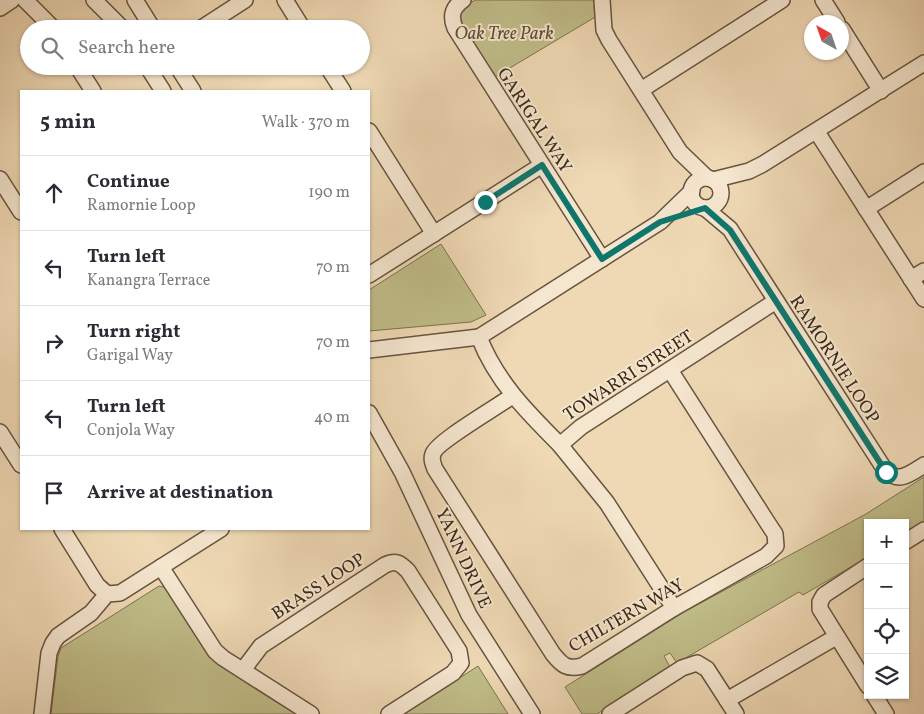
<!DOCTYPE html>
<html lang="en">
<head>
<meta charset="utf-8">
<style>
  body { margin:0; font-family:Vollkorn,serif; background:#f7f7f7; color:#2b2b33 }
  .controls { position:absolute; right:15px; bottom:15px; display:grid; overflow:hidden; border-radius:0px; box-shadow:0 1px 4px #0004 }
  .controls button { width:45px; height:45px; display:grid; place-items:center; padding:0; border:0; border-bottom:1px solid #e1e1e2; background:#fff; color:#2b2b33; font:25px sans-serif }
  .compass { position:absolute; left:804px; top:15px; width:45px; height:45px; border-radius:50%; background:#fff; box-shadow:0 1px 4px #0004; rotate:320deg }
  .stop { position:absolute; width:15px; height:15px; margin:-11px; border:4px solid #0f766e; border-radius:50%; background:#fff }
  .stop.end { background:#0f766e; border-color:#fff; box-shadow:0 1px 5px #0008 }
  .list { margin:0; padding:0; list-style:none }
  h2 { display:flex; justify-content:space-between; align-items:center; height:65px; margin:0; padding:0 20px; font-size:21px }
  h2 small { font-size:16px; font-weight:400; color:#7c7c81 }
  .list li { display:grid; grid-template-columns:32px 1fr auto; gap:15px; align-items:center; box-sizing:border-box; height:75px; padding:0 20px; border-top:1px solid #e1e1e2 }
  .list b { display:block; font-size:19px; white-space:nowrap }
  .list p { margin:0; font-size:16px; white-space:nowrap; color:#7c7c81 }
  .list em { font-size:16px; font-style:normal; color:#7c7c81 }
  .icon { flex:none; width:28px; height:28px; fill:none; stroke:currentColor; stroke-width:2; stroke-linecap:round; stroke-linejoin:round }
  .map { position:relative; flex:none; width:924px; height:714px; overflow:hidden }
  .search { position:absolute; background:#fff; box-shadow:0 1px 4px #0004; left:20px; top:20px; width:350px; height:55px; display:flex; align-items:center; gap:12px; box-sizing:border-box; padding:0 18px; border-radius:28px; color:#7c7c81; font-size:19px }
  .panel { position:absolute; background:#fff; box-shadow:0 1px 4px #0004; left:20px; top:90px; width:350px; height:440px; border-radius:0px }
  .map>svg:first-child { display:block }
  .green { fill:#c0bd89; stroke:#7d7250 }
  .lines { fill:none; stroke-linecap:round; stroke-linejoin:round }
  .minor-casing { stroke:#67543f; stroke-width:18 }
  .minor { stroke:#f5e6cf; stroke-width:15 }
  .route { stroke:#0f766e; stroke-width:6 }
  .labels { text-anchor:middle; stroke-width:4; stroke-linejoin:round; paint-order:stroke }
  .park-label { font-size:18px; font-style:italic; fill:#5c4d34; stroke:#f5e6cf }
  .street-label { font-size:18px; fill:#3a2818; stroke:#f5e6cf }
</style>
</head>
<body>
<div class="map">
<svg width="924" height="714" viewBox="0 0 924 714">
  <rect width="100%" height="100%" fill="#efd9b5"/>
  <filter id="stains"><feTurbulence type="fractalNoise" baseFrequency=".004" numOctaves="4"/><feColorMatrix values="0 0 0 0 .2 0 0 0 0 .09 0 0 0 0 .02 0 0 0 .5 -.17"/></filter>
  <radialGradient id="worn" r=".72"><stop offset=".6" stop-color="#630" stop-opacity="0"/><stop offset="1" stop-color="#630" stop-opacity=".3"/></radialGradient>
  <!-- green -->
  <g class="green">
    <path d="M475 0H595L597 16 493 78 458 23 462 8Z"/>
    <path d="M441 244 486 315 471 322 369 331V290Z"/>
    <path d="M924 477V522L905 534V523H868V557L803 595 799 592 677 663 670 653 664 656 670 667 597 714H582L565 687 684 612 866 514Z"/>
    <path d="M159 586 167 588 213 660 298 714H51L58 656 61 648Z"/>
    <path d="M478 666 508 714H404Z"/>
  </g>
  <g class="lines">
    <defs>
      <g id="minor">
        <path d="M25 0 54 29"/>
        <path d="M94 0 123 29"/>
        <path d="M135 0 153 29"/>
        <path d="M285 0 303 29"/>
        <path d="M463 0C452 8 450 16 455 28L602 259"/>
        <path d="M602 0 604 30 609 40 680 152 707 178"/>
        <path d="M823 0 837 22"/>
        <path d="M0 8 12 0"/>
        <path d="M200 29 245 0"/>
        <path d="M842 29 881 91"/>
        <path d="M77 66 93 91"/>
        <path d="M147 66 163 91"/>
        <path d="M177 66 193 91"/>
        <path d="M327 66 343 91"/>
        <path d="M641 90 782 0"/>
        <path d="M369 131 434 234"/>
        <path d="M817 132 924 299"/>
        <circle cx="706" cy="193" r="15"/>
        <path d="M0 179 21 212"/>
        <path d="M713 180 749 171 763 164 924 63"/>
        <path d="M705 208 730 229 885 470C898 484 910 474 924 465"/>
        <path d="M866 209 924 172"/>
        <path d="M369 275 542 165"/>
        <path d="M911 279 924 271"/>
        <path d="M479 337C496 381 527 412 560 445L581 427 776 301"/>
        <path d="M369 350 479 337 660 222 692 191"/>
        <path d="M512 396C499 406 436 442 433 454 431 459 433 464 435 469L553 654C562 665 567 670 582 666L674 608 766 556 776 546 775 534 769 525 670 370"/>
        <path d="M369 413 402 472 469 615 532 714"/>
        <path d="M0 432 21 465"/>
        <path d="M560 445 607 503 674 608"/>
        <path d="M62 529 97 585 107 594"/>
        <path d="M905 542 924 530"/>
        <path d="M868 566 824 595 820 602V609L868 686"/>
        <path d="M161 567 215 651 223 658 311 714"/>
        <path d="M243 670 261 646 385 565C396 560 400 563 408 571L459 651 461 663 453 673 389 714"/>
        <path d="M874 695 886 714"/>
        <path d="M727 700 836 637"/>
        <path d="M42 714 49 653 53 643 58 636 91 613 107 594 120 593 221 529"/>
        <path d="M610 714 682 668 697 663 707 669 736 714"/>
      </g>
    </defs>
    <!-- minor casing -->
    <use href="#minor" class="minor-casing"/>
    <!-- minor -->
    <use href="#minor" class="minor"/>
  </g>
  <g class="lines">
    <!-- route -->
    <path class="route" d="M485 202 542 165 602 259 660 222 705 208 730 230 886 472"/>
  </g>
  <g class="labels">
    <!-- park labels -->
    <g class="park-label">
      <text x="504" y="39">Oak Tree Park</text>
    </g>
    <!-- street labels -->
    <g class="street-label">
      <text transform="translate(535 120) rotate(57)" y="6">GARIGAL WAY</text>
      <text transform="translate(835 359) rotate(57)" y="6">RAMORNIE LOOP</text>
      <text transform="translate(628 375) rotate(-33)" y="6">TOWARRI STREET</text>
      <text transform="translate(464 558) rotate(65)" y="6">YANN DRIVE</text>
      <text transform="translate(318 586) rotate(-33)" y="6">BRASS LOOP</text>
      <text transform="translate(626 615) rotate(-30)" y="6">CHILTERN WAY</text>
    </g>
  </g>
  <rect width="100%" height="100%" filter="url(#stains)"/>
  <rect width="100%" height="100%" fill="url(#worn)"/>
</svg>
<div class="controls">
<button>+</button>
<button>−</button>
<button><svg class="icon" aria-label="locate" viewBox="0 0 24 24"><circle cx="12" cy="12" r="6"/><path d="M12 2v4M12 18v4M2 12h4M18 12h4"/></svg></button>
<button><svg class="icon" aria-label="layers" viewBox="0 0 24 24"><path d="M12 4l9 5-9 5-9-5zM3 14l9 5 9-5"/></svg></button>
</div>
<svg class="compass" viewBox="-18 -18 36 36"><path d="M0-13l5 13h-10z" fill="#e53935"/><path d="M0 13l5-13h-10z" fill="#7c7c81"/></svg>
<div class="stop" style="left:886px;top:472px"></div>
<div class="stop end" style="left:485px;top:202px"></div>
<div class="search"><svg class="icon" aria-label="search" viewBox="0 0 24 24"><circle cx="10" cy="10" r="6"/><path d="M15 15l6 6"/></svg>Search here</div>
<section class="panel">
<h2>5 min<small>Walk · 370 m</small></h2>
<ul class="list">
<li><svg class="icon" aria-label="ahead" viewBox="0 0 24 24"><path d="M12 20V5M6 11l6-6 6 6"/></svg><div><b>Continue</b><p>Ramornie Loop</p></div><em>190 m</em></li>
<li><svg class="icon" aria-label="left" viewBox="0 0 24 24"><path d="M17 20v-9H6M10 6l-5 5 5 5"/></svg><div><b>Turn left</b><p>Kanangra Terrace</p></div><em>70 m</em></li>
<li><svg class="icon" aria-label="right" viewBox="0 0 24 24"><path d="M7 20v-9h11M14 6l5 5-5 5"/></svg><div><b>Turn right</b><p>Garigal Way</p></div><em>70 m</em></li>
<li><svg class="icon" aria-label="left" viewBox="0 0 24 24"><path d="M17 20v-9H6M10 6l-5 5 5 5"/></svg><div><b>Turn left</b><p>Conjola Way</p></div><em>40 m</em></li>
<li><svg class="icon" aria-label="arrive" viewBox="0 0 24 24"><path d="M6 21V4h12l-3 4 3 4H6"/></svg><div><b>Arrive at destination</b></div></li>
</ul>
</section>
</div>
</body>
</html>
